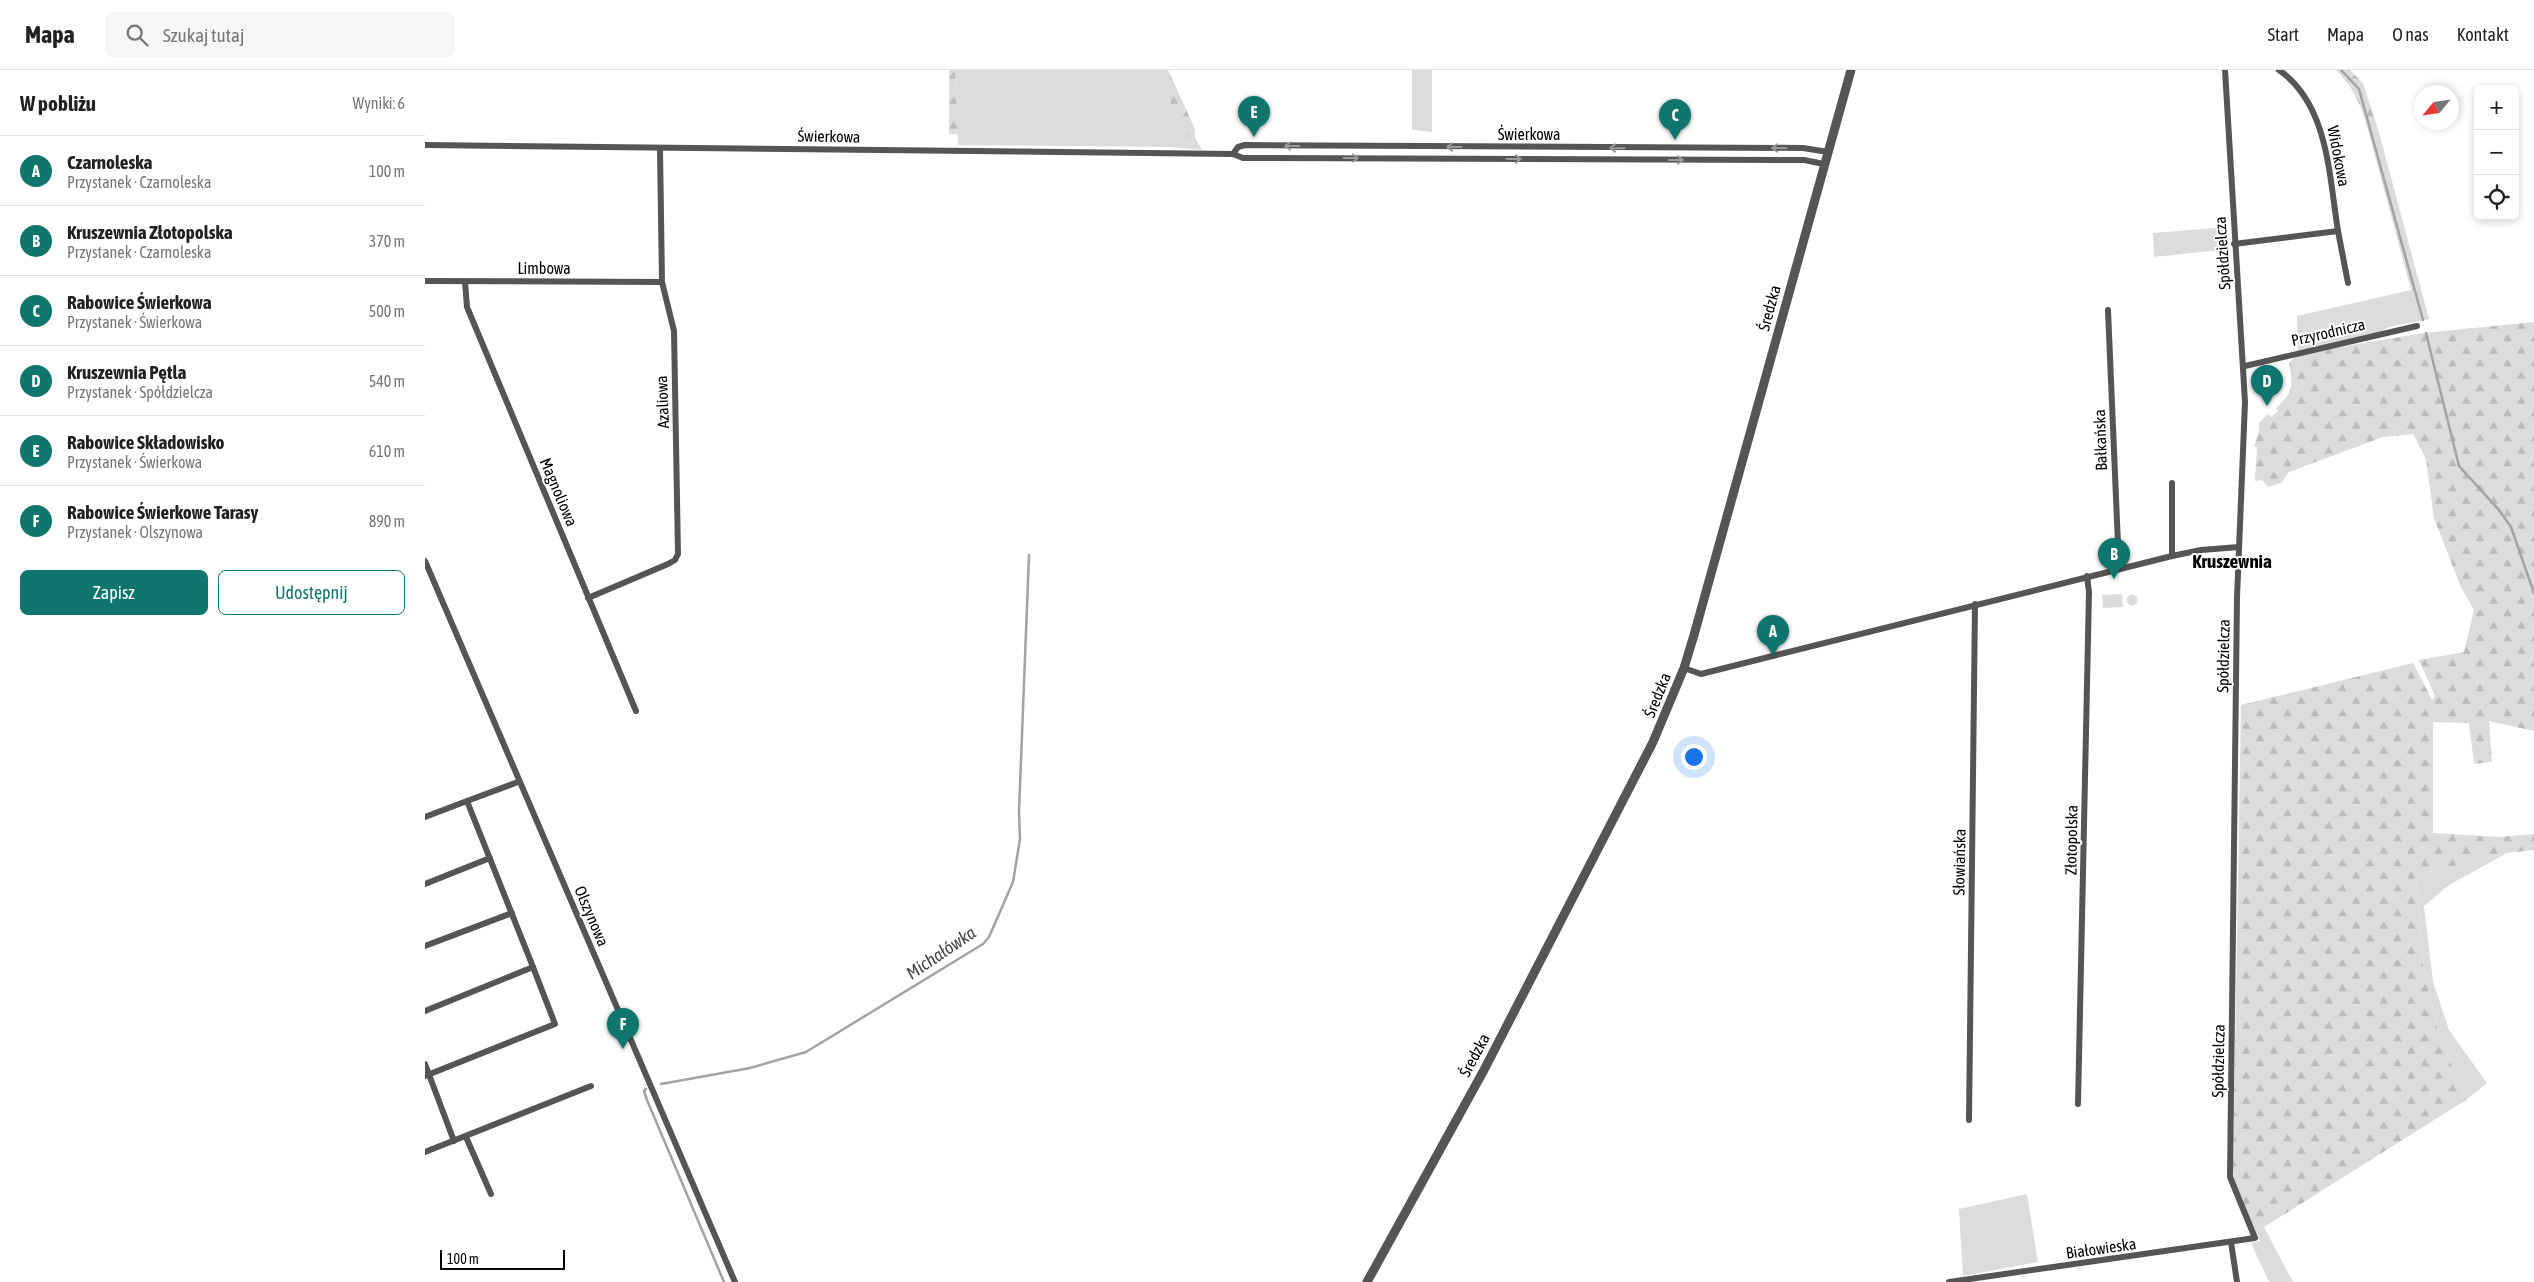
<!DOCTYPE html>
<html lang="pl">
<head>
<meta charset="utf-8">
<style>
  body { margin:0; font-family:"Asap Condensed",sans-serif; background:#f6f6f6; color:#222 }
  .controls { position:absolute; right:15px; top:15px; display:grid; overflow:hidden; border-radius:8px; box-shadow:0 2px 8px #0003 }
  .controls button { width:45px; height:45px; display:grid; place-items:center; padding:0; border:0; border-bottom:1px solid #e0e0e0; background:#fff; color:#222; font:25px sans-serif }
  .compass { position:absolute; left:1989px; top:15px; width:45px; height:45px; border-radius:50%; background:#fff; box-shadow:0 2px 8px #0003; rotate:241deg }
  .scale { position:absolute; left:15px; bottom:12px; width:125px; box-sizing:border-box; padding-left:5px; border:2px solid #000; border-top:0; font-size:14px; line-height:18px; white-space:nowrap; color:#000; -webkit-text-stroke:4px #fff; paint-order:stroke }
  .you { position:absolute; left:1268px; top:686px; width:18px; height:18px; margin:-12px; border:4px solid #fff; border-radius:50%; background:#1a73e8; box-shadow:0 0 0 8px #1a73e833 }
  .badge { display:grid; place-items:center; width:32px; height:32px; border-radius:50%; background:#0f766e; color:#fff; font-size:16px; font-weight:700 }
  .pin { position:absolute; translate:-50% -41px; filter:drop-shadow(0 1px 2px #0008) }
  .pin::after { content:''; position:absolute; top:26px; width:18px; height:15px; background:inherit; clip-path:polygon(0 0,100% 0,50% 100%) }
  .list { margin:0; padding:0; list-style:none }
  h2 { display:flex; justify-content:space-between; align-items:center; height:65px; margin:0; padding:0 20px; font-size:21px }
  h2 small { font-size:16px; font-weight:400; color:#767676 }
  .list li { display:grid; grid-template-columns:32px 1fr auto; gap:15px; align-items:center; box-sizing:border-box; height:70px; padding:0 20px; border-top:1px solid #e0e0e0 }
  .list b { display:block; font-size:19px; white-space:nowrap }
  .list p { margin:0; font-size:16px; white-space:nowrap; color:#767676 }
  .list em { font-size:16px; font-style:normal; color:#767676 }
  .actions { display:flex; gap:10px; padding:15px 20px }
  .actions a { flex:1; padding:11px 0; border:1px solid #0f766e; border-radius:8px; text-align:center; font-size:18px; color:#0f766e }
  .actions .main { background:#0f766e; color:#fff }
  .icon { flex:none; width:28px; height:28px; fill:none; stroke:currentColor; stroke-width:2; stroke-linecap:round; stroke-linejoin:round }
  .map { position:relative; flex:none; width:2109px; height:1212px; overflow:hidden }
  header { display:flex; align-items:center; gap:30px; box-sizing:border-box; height:70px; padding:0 25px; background:#fff; border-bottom:1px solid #e0e0e0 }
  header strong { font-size:24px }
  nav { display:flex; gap:28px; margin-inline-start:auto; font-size:18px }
  .search { width:350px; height:45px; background:#f6f6f6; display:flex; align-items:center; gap:12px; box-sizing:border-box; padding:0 18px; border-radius:8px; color:#767676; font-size:19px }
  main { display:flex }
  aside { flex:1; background:#fff }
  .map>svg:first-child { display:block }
  .grass { fill:#dcdcdc }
  .forest { fill:url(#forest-firs) }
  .park { fill:url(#park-crowns) }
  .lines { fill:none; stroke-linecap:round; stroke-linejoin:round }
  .stream { stroke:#a3a3a3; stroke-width:2.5 }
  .minor { stroke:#555; stroke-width:6 }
  .tertiary { stroke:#555; stroke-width:9 }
  .oneway { stroke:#999 }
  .labels { text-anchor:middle; stroke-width:4; stroke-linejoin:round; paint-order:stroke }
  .street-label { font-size:16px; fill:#000; stroke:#fff }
  .water-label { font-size:18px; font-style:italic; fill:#444; stroke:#fff }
  .quarter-label { font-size:19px; font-weight:bold; fill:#000; stroke:#fff }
</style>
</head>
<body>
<header>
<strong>Mapa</strong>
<div class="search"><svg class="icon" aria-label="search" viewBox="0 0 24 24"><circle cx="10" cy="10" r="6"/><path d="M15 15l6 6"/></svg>Szukaj tutaj</div>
<nav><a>Start</a><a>Mapa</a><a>O nas</a><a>Kontakt</a></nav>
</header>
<main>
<aside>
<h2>W pobliżu<small>Wyniki: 6</small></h2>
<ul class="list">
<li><span class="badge">A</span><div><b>Czarnoleska</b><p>Przystanek · Czarnoleska</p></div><em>100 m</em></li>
<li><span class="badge">B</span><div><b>Kruszewnia Złotopolska</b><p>Przystanek · Czarnoleska</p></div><em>370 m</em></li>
<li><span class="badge">C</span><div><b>Rabowice Świerkowa</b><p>Przystanek · Świerkowa</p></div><em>500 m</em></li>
<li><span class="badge">D</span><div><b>Kruszewnia Pętla</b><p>Przystanek · Spółdzielcza</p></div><em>540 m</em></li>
<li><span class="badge">E</span><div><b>Rabowice Składowisko</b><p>Przystanek · Świerkowa</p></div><em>610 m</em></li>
<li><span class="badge">F</span><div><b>Rabowice Świerkowe Tarasy</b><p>Przystanek · Olszynowa</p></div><em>890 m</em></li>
</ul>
<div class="actions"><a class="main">Zapisz</a><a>Udostępnij</a></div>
</aside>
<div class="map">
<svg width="2109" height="1212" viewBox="0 0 2109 1212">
  <defs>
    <pattern id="forest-firs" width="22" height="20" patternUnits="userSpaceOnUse" patternTransform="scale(1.25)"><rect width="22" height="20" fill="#dcdcdc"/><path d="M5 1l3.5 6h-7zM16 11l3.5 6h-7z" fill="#bbb"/></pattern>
    <pattern id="park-crowns" width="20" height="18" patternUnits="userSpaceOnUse" patternTransform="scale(1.25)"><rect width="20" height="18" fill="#dcdcdc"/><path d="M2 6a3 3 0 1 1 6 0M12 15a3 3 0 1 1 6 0" fill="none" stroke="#bbb"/></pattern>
  </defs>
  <rect width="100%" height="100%" fill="#fff"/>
  <!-- grass -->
  <g class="grass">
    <path d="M530 0H728L764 68H770L777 80 746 77 533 75Z"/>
    <path d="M987 0H1007V62L987 60Z"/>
    <path d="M1953 59 2004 249 1964 257 1945 268 1873 284 1872 246 1986 220 1943 60Z"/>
    <path d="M1803 157 1804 179 1729 187 1728 163Z"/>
    <path d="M1697 524 1698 537 1678 538 1677 525Z"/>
    <path d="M2082 783 2024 815 1999 836 2008 912 2024 960 2062 1013 2041 1030 2013 961 1998 894 1991 805Z"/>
    <path d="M1602 1124 1613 1192 1538 1206 1534 1139Z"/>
    <path d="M1839 1157 1868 1212H1844L1826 1173 1835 1171 1831 1162Z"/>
  </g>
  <!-- forest -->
  <g class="forest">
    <path d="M524 0H530L533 64H524Z"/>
    <path d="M728 0H743L770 59V68H764Z"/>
    <path d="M1911 0H1925L1938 13 1953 59 1943 60C1935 33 1930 20 1911 0Z"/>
    <path d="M2109 252V661L2064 651 2067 692 2049 694 2044 653 2008 652V763L2075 767 2109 764V780L2082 783 1991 805 1998 894 2013 961 2041 1030 1831 1162 1809 1111 1808 1098 1816 635 1988 593 2007 630 2010 626 1994 590 2039 582 2049 540 2035 515 2009 448 2001 389 1988 364 1958 367 1864 402 1856 413 1843 417 1837 410 1830 411 1832 377H1829L1834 360V353L1843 344 1846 347 1853 341 1851 338C1869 322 1868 316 1864 293L1873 284 1999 263Z"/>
  </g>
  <!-- park -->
  <circle class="park" cx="1707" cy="530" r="5.5"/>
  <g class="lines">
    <!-- stream -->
    <g class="stream">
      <path d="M1916 0 1934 19 1998 250"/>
      <path d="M2001 263 2034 396 2074 440 2086 457 2109 523"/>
      <path d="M236 1014 325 998 381 982 558 874 564 867 588 812 595 769 594 742 604 485"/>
      <path d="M221 1019 219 1021 222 1030 299 1212"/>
    </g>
    <!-- minor -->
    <g class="minor">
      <path d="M0 75 808 84 818 88 1379 90 1399 94"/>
      <path d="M808 84 813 77 820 75 1378 78 1403 82"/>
      <path d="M1913 161 1923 213"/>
      <path d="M1809 174 1913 161C1904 107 1904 35 1854 0"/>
      <path d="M0 211 237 212"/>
      <path d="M40 212 42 237 211 641"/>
      <path d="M1683 240 1694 498"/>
      <path d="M1820 296 1992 256"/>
      <path d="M1747 413V486"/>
      <path d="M0 491 310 1212"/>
      <path d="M163 528 243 494 250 490 253 484 249 261 237 212 235 79"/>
      <path d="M1259 598 1276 604 1747 486 1776 480 1814 477"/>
      <path d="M0 747 42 731"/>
      <path d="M0 814 65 788"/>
      <path d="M0 876 87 843"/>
      <path d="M0 941 108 897 42 731 93 712"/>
      <path d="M0 994 29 1071"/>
      <path d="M0 1006 130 954 108 897"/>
      <path d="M1653 1034 1664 522 1662 506"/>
      <path d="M1544 1050 1550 534"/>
      <path d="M41 1067 66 1124"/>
      <path d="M0 1082 166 1016"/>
      <path d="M1806 1172 1812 1212"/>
      <path d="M1524 1212 1830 1168 1805 1107 1812 528 1820 332 1800 0"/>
    </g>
    <!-- tertiary -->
    <path class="tertiary" d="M942 1212 1059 1000 1228 672 1259 598 1269 565 1426 0"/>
  </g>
  <!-- one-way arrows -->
  <defs><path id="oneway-shaft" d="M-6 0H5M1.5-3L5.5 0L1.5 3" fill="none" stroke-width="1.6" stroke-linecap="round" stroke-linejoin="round" transform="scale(1.25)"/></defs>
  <g class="oneway">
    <use href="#oneway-shaft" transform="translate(867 76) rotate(-180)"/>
    <use href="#oneway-shaft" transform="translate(1029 77) rotate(-180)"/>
    <use href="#oneway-shaft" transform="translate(1192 78) rotate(-179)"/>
    <use href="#oneway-shaft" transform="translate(1354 78) rotate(180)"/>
    <use href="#oneway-shaft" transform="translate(926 88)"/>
    <use href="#oneway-shaft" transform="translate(1089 89)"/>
    <use href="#oneway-shaft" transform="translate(1251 90)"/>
  </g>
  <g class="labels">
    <!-- street labels -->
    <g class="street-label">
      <text x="1104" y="70">Świerkowa</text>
      <text transform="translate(404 66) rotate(1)" y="6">Świerkowa</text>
      <text transform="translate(1914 86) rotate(79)" y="6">Widokowa</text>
      <text transform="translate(1797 183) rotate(-94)" y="6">Spółdzielcza</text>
      <text x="119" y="204">Limbowa</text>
      <text transform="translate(1344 238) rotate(-75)" y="6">Średzka</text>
      <text transform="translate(1903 262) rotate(-13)" y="6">Przyrodnicza</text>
      <text transform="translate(237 332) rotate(-92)" y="6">Azaliowa</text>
      <text transform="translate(1675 370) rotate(-92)" y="6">Bałkańska</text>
      <text transform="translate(134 422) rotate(67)" y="6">Magnoliowa</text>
      <text transform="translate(1798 586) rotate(-89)" y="6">Spółdzielcza</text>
      <text transform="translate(1232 625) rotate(-68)" y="6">Średzka</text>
      <text transform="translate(1646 770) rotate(-89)" y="6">Złotopolska</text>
      <text transform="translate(1534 792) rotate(-89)" y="6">Słowiańska</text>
      <text transform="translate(167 846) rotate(67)" y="6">Olszynowa</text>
      <text transform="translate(1049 985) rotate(-62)" y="6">Średzka</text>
      <text transform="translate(1793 991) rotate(-89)" y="6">Spółdzielcza</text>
      <text transform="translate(1676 1178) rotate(-8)" y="6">Białowieska</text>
    </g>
    <!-- water labels -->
    <g class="water-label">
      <text transform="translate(516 883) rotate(-34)" y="6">Michałówka</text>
    </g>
    <!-- quarter labels -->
    <g class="quarter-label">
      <text x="1807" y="498">Kruszewnia</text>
    </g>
  </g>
</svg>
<div class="controls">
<button>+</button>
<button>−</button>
<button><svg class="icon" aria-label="locate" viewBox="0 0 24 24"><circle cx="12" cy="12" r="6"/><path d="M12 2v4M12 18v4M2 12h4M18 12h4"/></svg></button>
</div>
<svg class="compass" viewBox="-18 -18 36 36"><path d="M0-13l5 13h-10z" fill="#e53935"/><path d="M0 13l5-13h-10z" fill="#767676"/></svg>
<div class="scale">100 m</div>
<div class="you"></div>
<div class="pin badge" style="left:1348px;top:586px">A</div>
<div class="pin badge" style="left:1689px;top:509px">B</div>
<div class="pin badge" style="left:1250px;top:70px">C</div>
<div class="pin badge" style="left:1842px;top:336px">D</div>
<div class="pin badge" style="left:829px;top:67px">E</div>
<div class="pin badge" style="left:198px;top:979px">F</div>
</div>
</main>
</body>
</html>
